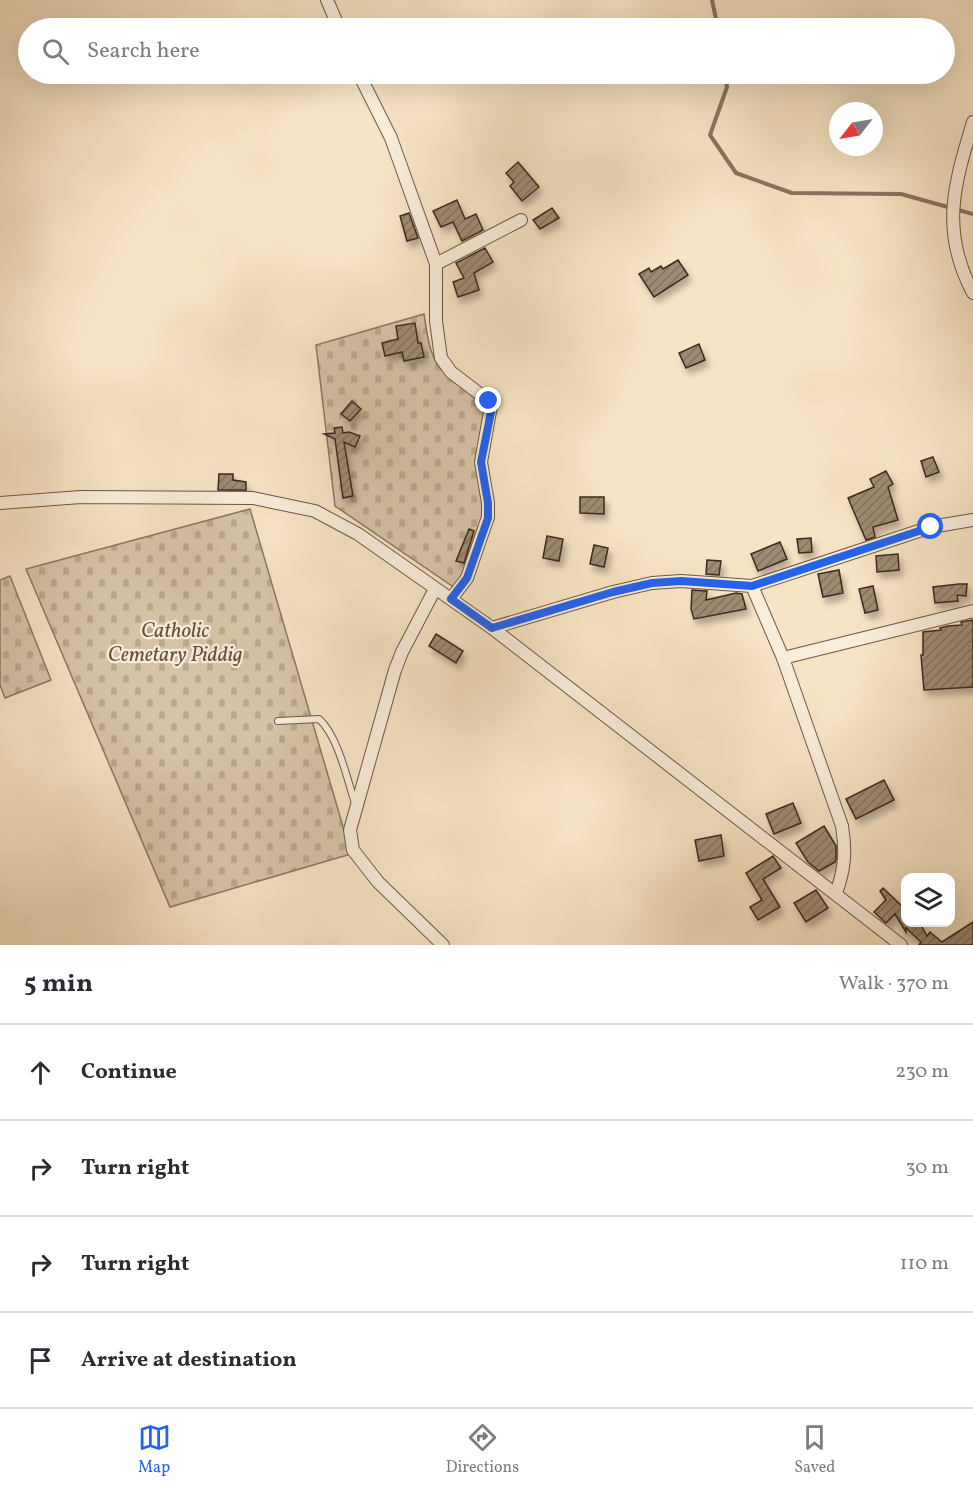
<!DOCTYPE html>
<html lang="en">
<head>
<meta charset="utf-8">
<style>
  body { margin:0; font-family:Vollkorn,serif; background:#f2f2f3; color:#2b2b33 }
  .controls { position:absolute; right:18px; bottom:18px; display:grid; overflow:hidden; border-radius:12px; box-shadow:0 6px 24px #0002 }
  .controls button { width:54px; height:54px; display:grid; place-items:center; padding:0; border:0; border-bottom:2px solid #e1e1e2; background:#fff; color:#2b2b33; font:30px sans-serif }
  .compass { position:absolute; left:829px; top:102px; width:54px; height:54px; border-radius:50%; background:#fff; box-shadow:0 6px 24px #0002; rotate:239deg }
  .stop { position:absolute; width:18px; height:18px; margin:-14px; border:4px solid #2563eb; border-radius:50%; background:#fff }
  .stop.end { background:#2563eb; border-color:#fff; box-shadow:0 2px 6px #0008 }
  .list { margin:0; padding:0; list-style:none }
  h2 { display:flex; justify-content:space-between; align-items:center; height:78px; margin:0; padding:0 24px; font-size:26px }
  h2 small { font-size:20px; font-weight:400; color:#7c7c81 }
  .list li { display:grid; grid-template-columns:39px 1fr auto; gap:18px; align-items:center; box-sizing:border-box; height:96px; padding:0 24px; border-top:2px solid #e1e1e2 }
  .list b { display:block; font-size:22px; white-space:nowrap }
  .list em { font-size:20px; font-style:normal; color:#7c7c81 }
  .icon { flex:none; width:33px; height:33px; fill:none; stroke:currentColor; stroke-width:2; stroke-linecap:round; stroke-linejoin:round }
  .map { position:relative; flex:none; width:973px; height:945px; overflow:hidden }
  .search { position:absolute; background:#fff; box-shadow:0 6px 24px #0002; left:18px; right:18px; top:18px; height:66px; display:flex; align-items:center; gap:15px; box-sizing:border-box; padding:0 21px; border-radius:33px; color:#7c7c81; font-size:22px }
  .sheet { height:462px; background:#fff }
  nav { display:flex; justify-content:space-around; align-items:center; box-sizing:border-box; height:84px; border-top:2px solid #e1e1e2; background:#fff; font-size:16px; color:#7c7c81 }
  nav a { display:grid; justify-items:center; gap:3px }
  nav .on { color:#2563eb }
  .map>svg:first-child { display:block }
  .cemetery { fill:url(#cemetery-stones); stroke:#8a7761; stroke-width:1.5 }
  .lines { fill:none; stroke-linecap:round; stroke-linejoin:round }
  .stream { stroke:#87745e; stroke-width:4 }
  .building { fill:url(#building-hatch); stroke:#3d2a1b; stroke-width:1.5; filter:url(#shadow) }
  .lane-casing { stroke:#6c5845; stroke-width:8 }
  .street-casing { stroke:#6c5845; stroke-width:14 }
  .lane { stroke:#faedd9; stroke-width:6 }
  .street { stroke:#faedd9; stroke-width:12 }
  .route { stroke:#2563eb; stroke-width:8 }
  .labels { text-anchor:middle; stroke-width:4.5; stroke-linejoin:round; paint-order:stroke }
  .park-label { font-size:21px; font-style:italic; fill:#64503e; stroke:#faedd9 }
</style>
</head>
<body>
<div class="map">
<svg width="973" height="945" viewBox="0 0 973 945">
  <defs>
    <pattern id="cemetery-stones" width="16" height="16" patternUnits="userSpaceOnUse" patternTransform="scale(1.5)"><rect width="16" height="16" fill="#d7c4a7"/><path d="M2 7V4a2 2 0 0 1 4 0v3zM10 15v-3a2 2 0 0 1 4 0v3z" fill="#b9a98f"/></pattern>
    <pattern id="building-hatch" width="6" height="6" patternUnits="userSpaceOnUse" patternTransform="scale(1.5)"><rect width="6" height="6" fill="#9e8b73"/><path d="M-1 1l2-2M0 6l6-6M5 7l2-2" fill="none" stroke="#82725e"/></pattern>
    <filter id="shadow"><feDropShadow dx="3.5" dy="6" stdDeviation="3" flood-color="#0004"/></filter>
  </defs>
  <rect width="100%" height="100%" fill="#f7e4c4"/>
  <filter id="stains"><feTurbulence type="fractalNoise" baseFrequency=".00333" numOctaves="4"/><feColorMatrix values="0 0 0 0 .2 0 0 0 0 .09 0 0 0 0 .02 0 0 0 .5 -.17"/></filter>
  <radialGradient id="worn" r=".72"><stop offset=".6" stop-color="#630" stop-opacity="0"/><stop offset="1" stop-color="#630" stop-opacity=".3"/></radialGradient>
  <!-- cemetery -->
  <g class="cemetery">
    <path d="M424 314C427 331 428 350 438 365 451 384 480 392 486 416V515L471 563 455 588 335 506 316 345Z"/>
    <path d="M250 509 351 854 170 907 26 569Z"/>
    <path d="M10 576 51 680 5 698 0 685V580Z"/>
  </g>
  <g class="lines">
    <!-- stream -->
    <g class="stream">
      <path d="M712 0 718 28"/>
      <path d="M725 74 727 87 710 135 736 173 792 193 901 194 973 214"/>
    </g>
  </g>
  <!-- building -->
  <g class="building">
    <path d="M518 162 539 187 522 201 510 186 514 182 506 173Z"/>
    <path d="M457 200 465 219 476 214 483 230 462 241 453 222 441 227 433 211Z"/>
    <path d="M552 208 559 218 540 229 533 220Z"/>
    <path d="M409 213 418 238 407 241 400 216Z"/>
    <path d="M485 248 493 262 474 273 479 290 458 297 453 282 464 278 456 263Z"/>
    <path d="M678 260 688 275 654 297 639 274 649 268 651 272 661 266 663 269Z"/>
    <path d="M415 323 418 343H421L424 357 404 361 402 352 385 356 382 343 398 339 396 326Z"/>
    <path d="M699 344 705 360 686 368 679 353Z"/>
    <path d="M352 401 361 409 350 421 341 414Z"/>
    <path d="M342 427 343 433 349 432 360 436 355 447 344 442 353 496 343 498 335 439 324 434 335 433 334 428Z"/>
    <path d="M933 457 939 472 926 477 921 461Z"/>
    <path d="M886 471 893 484 888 487 898 520 873 527 875 537 866 540 848 498 874 487 870 479Z"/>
    <path d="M219 474H233V480L246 482V490H218Z"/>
    <path d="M580 497H604V514L580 513Z"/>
    <path d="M469 529 474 531 464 563 456 561Z"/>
    <path d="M547 536 563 539 559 561 543 558Z"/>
    <path d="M811 538 812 552 799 553 797 539Z"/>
    <path d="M780 542 787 559 758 571 751 554Z"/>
    <path d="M594 545 608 548 604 567 590 564Z"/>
    <path d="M898 554 899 570 877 572 876 556Z"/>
    <path d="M707 560 721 561 719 575 706 574Z"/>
    <path d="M839 570 843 593 823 597 818 574Z"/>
    <path d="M959 584H967L966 596 957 595 958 601 935 603 933 587Z"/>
    <path d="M873 586 878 610 865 613 859 589Z"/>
    <path d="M692 590 707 591 706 600 736 593 742 594 746 609 694 619 691 609Z"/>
    <path d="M973 620V687L924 690 921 655H923V632L941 630 940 628 948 626 962 625 961 622Z"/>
    <path d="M436 634 463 651 456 663 429 646Z"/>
    <path d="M884 780 894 800 856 819 846 799Z"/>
    <path d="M793 803 801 823 774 834 766 814Z"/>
    <path d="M824 826 836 846V859L835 862 819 871 808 862 796 843Z"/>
    <path d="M721 835 724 856 699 861 695 840Z"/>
    <path d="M773 856 781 868 763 879 780 907 758 920 750 907 762 900 746 873Z"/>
    <path d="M883 888 906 910V922H919L927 936 930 932 942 942 973 922V945H919L921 942 906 928V932L895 914 886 923 874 912 886 900 880 891Z"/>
    <path d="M816 890 828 908 806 922 794 903Z"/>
  </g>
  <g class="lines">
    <defs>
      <path id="lane" d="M278 721 319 719C338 736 347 779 355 803"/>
      <g id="street">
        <path d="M327 0 339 28"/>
        <path d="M359 74 391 138 436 264V321L441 358 451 372 489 401 491 406 481 462 488 503V517L467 578 451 599"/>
        <path d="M973 122C954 185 940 231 973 293"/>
        <path d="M436 264 521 220"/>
        <path d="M0 503 81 497 253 498 315 511 358 534 492 628 901 945"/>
        <path d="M752 586 783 658 842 826C846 851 845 869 836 893"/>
        <path d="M435 589 402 652 395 670 350 830 353 850 378 882 443 945"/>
        <path d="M492 628 613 592 652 583 681 581 752 586 931 527 973 520"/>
        <path d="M783 658 973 611"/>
      </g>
    </defs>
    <!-- lane casing -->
    <use href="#lane" class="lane-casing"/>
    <!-- street casing -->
    <use href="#street" class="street-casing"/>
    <!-- lane -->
    <use href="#lane" class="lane"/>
    <!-- street -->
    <use href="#street" class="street"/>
  </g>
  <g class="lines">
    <!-- route -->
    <path class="route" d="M489 401 491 412 481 462 488 503V518L467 578 451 599 492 628 613 592 652 583 681 581 752 586 931 527"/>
  </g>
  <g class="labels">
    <!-- park labels -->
    <g class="park-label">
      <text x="175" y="637">Catholic<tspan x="175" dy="24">Cemetary Piddig</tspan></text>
    </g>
  </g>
  <rect width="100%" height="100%" filter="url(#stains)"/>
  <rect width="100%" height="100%" fill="url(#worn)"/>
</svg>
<div class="controls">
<button><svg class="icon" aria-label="layers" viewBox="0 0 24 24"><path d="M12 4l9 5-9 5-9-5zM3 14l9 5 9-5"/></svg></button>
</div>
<svg class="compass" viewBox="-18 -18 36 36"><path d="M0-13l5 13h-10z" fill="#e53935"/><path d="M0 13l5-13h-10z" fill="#7c7c81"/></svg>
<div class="stop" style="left:931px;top:527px"></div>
<div class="stop end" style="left:489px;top:401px"></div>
<div class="search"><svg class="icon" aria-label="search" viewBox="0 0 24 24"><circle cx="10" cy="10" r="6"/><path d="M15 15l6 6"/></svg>Search here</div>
</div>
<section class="sheet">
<h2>5 min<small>Walk · 370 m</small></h2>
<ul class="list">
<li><svg class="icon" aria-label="ahead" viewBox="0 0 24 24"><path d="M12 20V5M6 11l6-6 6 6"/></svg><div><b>Continue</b></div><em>230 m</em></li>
<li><svg class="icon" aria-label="right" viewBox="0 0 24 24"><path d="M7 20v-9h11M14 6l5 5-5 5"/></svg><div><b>Turn right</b></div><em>30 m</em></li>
<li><svg class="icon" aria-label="right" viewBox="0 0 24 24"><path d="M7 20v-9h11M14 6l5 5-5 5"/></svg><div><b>Turn right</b></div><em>110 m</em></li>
<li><svg class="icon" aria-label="arrive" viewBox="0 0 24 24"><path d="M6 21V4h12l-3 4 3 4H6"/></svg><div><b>Arrive at destination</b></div></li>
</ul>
</section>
<nav>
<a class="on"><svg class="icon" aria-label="map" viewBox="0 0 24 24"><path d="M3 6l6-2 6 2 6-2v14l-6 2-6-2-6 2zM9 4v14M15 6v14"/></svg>Map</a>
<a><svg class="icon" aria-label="directions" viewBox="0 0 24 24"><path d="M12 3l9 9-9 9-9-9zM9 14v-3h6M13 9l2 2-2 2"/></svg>Directions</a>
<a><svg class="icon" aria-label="saved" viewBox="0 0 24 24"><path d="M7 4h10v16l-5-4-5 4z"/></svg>Saved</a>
</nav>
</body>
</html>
